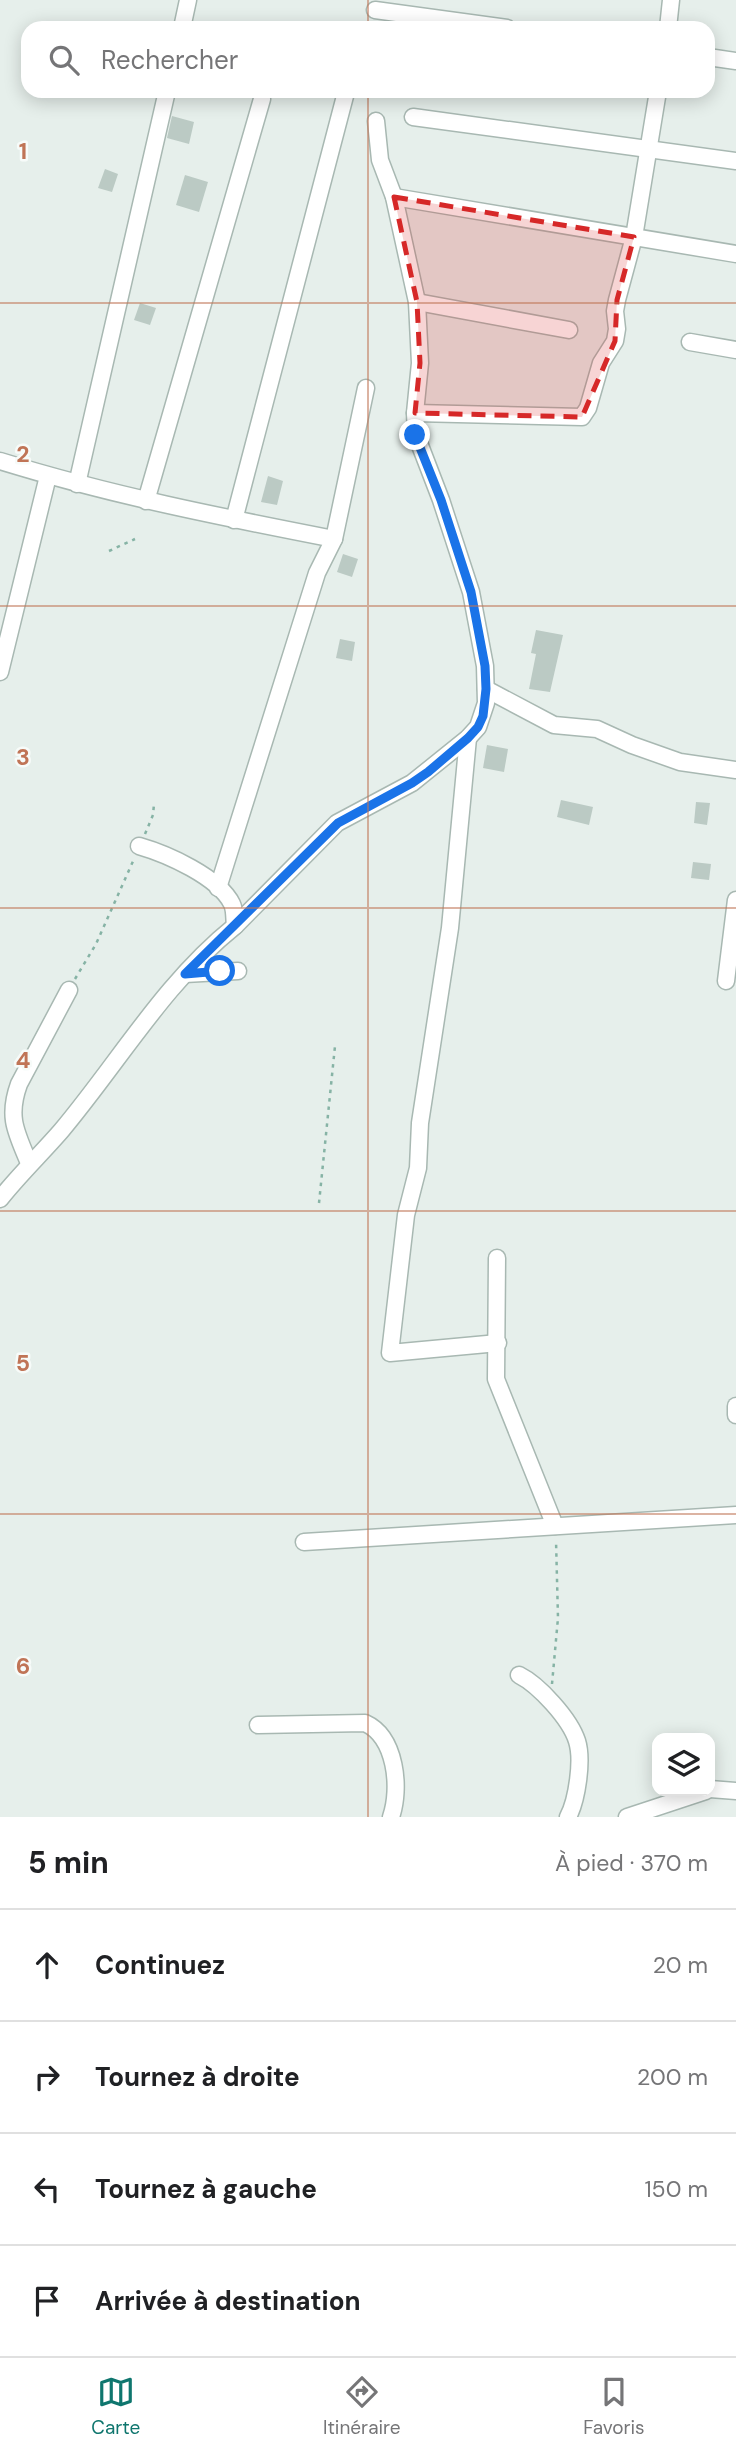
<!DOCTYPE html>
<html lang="fr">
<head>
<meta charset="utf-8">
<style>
  body { margin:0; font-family:"DM Sans",sans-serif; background:#f2f2f2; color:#202124 }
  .controls { position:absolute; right:21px; bottom:21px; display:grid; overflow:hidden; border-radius:14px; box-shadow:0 4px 18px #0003 }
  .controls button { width:63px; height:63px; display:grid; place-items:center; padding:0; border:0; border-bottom:2px solid #e0e0e0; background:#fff; color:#202124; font:35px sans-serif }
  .stop { position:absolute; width:21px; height:21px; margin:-16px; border:5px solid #1a73e8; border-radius:50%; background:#fff }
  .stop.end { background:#1a73e8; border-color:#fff; box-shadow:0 2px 7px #0008 }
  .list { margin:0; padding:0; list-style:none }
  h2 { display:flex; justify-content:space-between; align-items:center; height:91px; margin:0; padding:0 28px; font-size:30px }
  h2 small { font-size:23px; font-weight:400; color:#757577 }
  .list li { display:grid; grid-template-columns:46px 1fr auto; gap:21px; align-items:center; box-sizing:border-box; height:112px; padding:0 28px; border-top:2px solid #e0e0e0 }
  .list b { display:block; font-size:26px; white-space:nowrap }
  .list em { font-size:23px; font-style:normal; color:#757577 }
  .icon { flex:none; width:38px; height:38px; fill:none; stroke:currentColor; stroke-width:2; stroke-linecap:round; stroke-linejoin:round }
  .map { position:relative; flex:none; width:736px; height:1817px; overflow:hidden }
  .search { position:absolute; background:#fff; box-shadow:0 4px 18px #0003; left:21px; right:21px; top:21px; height:77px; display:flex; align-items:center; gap:18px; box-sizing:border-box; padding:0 24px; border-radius:21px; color:#757577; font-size:26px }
  .sheet { height:539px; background:#fff }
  nav { display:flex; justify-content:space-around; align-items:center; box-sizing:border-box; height:98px; border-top:2px solid #e0e0e0; background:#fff; font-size:19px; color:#757577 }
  nav a { display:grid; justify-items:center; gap:4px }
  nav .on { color:#0f766e }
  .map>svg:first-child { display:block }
  .building { fill:#bbcac4 }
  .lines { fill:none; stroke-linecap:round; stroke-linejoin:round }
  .street-casing { stroke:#a8b8b2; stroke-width:19 }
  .path { stroke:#86b3a5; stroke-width:2.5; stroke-dasharray:3.5 5; stroke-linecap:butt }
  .street { stroke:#fff; stroke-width:16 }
  .route { stroke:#1a73e8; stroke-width:9 }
  .marked { fill:#d62828; fill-opacity:0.2; stroke:#d62828; stroke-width:5; stroke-dasharray:14 9; stroke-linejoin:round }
  .grid { fill:none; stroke:#c07456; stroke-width:2; stroke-opacity:0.55 }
  .grid-label { font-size:23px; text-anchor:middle; font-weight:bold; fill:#c07456; stroke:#f7fbf9; stroke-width:5; stroke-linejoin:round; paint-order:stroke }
</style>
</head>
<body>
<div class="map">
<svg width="736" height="1817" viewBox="0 0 736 1817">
  <rect width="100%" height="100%" fill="#e6efeb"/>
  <!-- building -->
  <g class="building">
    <path d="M172 116 194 122 189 144 167 138Z"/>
    <path d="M105 169 118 174 112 192 98 188Z"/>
    <path d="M185 175 208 182 199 212 176 205Z"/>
    <path d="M140 303 156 308 150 325 134 320Z"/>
    <path d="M268 476 283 481 277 505 261 502Z"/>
    <path d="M343 554 358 559 352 577 337 572Z"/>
    <path d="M536 630 563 635 550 692 529 689 536 654 531 653Z"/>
    <path d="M340 639 355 642 352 661 336 658Z"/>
    <path d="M487 745 508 749 504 772 483 768Z"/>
    <path d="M561 800 593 807 589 825 557 817Z"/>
    <path d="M696 802 710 803 707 825 694 823Z"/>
    <path d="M693 862 711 864 709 880 691 878Z"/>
  </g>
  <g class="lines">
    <defs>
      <g id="street">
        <path d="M375 10 507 28"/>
        <path d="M182 28 188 0"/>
        <path d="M668 28 671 0"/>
        <path d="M708 57 736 61"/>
        <path d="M413 117 736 161"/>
        <path d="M394 197 736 254"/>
        <path d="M417 302 569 330"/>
        <path d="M690 342 736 350"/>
        <path d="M415 413 582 417 588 408 601 363 615 341 617 329 615 311 617 300 634 237 658 91"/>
        <path d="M0 461C110 495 221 517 334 539"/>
        <path d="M77 484 167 91"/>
        <path d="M146 501 262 99"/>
        <path d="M234 520 345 96"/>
        <path d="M0 672 48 476"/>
        <path d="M486 689 554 725 597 729 632 745 680 762 736 770"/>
        <path d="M468 738 450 928 420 1123 418 1168 406 1215 390 1353 498 1343"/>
        <path d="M139 846C167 854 219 877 232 904 235 910 234 919 235 926"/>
        <path d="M218 888 317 573 334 539 366 388"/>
        <path d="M185 974 238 971"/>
        <path d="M726 981 736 900"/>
        <path d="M29 1163C16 1132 7 1117 19 1084L69 990"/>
        <path d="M0 1199C19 1175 41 1154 61 1131 119 1062 164 983 235 926L337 823 412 783 468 738 478 727 486 703 485 666 471 592 441 500 416 435 415 413 420 363 417 302 394 197 380 160 376 121"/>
        <path d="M497 1258 496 1379 555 1526"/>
        <path d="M736 1406V1415"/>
        <path d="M304 1542 736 1515"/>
        <path d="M519 1675C539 1685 570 1719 577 1741 583 1760 577 1800 568 1817"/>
        <path d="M258 1725 365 1723C396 1737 401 1788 391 1817"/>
        <path d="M710 1789 736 1791"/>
        <path d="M627 1817 706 1791"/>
      </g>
    </defs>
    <!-- street casing -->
    <use href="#street" class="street-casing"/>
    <!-- path -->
    <g class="path">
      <path d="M109 551 135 539"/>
      <path d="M145 834 153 815 154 804"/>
      <path d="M75 979 96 944 134 859"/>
      <path d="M319 1203 335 1046"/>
      <path d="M552 1684 558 1618 556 1540"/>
    </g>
    <!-- street -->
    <use href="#street" class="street"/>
  </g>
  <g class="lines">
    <!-- route -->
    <path class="route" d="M220 971 185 974 338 823 412 783 428 772 468 738 478 727 483 716 486 689 485 666 471 592 441 500 415 435"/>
  </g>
  <!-- marked area -->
  <path class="marked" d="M394 197 634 237 617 300 615 341 582 417 415 413 420 363 417 302Z"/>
  <!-- grid -->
  <path class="grid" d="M368 0V28M368 91V1817M0 303H736M0 606H736M0 908H736M0 1211H736M0 1514H736"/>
  <g class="grid-label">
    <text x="23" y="159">1</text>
    <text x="23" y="462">2</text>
    <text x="23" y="765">3</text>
    <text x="23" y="1068">4</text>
    <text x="23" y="1371">5</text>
    <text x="23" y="1674">6</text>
  </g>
</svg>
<div class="controls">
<button><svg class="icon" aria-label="layers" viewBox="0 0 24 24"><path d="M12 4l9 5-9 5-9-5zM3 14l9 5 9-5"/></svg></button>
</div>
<div class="stop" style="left:220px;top:971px"></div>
<div class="stop end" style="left:415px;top:435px"></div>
<div class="search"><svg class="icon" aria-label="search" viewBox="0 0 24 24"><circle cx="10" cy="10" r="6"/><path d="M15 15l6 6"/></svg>Rechercher</div>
</div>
<section class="sheet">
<h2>5 min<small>À pied · 370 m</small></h2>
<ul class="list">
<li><svg class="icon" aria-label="ahead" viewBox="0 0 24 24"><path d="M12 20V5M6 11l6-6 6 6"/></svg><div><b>Continuez</b></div><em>20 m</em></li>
<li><svg class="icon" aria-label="right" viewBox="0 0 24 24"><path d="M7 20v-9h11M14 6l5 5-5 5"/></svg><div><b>Tournez à droite</b></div><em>200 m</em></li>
<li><svg class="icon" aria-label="left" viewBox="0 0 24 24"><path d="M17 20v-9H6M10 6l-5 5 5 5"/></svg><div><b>Tournez à gauche</b></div><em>150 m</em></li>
<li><svg class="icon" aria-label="arrive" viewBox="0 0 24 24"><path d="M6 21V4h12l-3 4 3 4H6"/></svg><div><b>Arrivée à destination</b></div></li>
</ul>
</section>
<nav>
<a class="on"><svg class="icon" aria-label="map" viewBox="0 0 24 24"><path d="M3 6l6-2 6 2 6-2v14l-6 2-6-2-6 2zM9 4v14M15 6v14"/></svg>Carte</a>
<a><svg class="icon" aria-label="directions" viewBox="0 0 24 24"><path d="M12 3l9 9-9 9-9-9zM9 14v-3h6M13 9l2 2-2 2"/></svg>Itinéraire</a>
<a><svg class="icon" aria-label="saved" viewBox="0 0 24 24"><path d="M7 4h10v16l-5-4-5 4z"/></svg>Favoris</a>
</nav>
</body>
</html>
